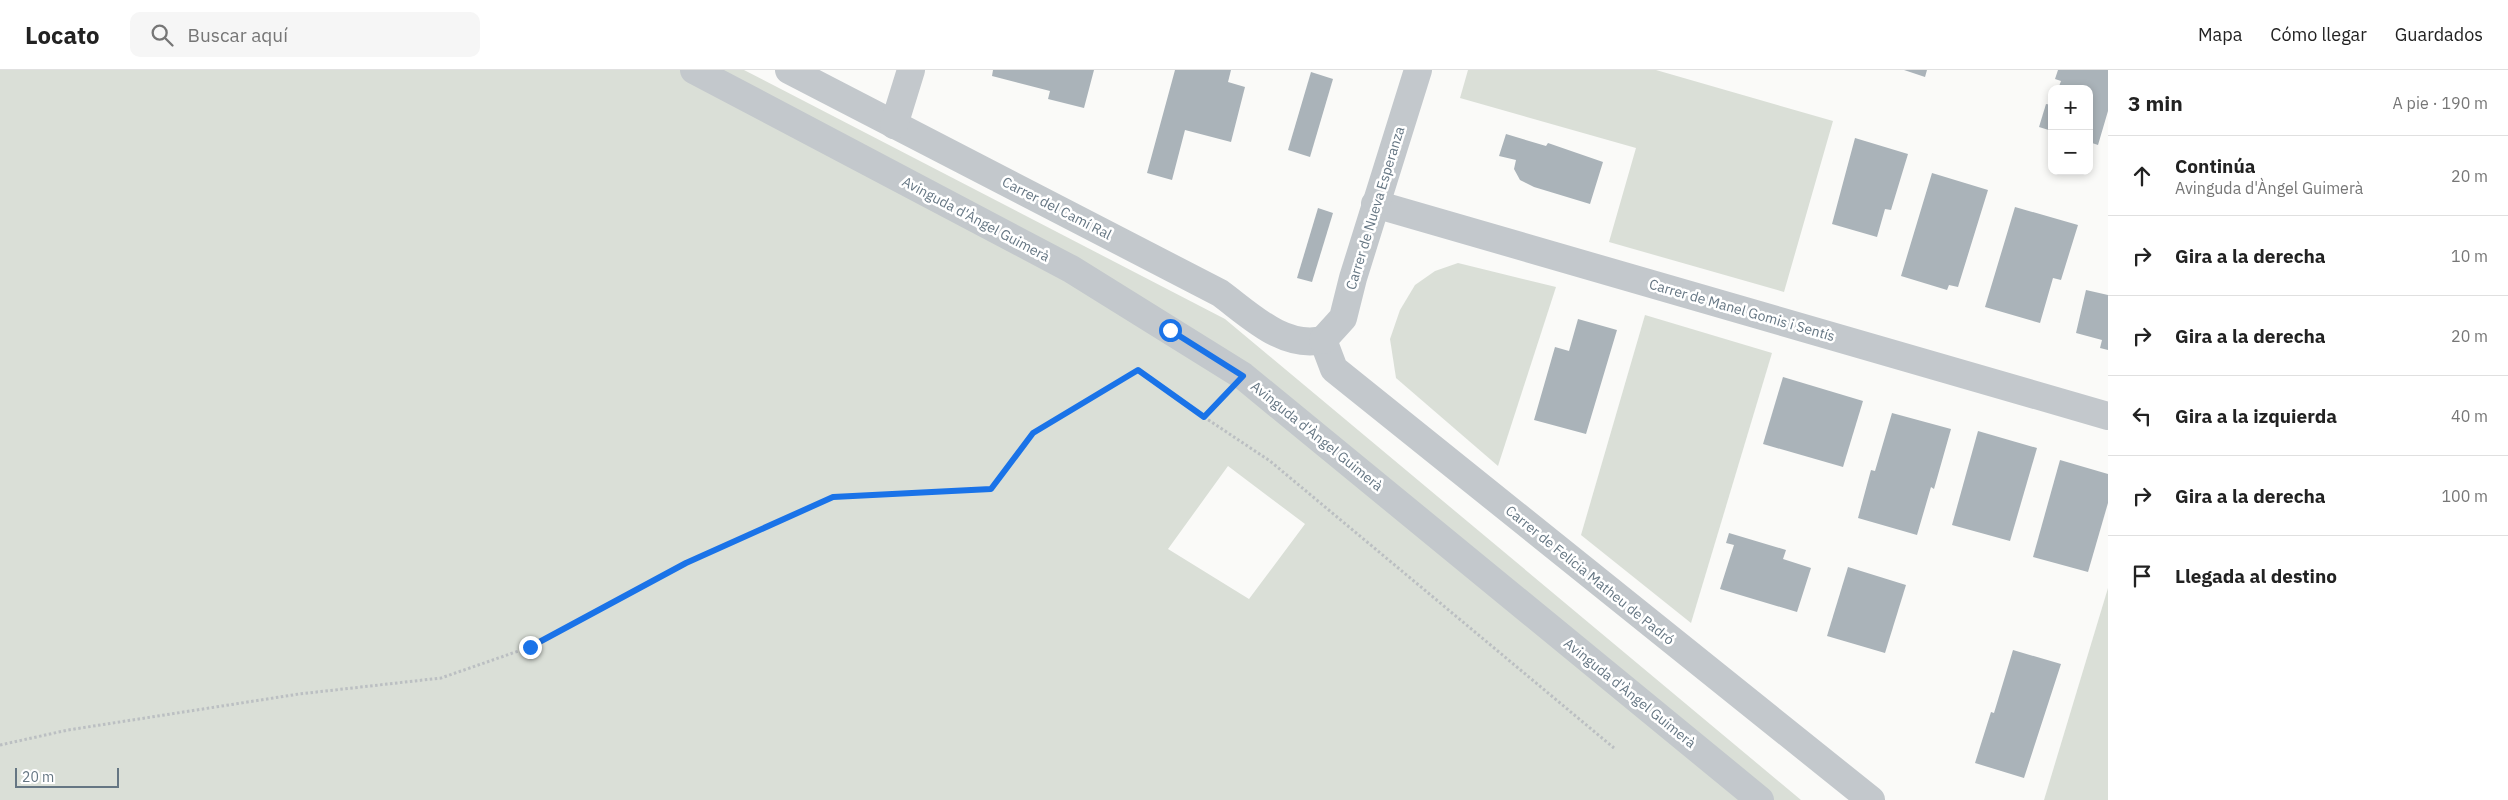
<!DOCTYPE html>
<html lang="es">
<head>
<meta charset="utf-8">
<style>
  body { margin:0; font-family:"IBM Plex Sans",sans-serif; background:#f6f6f6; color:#222 }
  .controls { position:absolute; right:15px; top:15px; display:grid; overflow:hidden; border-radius:10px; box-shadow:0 2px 8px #0003 }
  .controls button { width:45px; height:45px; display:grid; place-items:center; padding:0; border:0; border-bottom:1px solid #e0e0e0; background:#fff; color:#222; font:25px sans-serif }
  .scale { position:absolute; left:15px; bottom:12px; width:104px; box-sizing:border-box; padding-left:5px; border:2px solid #657683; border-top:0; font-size:14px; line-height:18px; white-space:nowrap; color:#657683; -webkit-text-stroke:4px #fff; paint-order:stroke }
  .stop { position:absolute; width:15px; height:15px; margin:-11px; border:4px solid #1a73e8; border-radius:50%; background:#fff }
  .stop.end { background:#1a73e8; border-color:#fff; box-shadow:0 1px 5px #0008 }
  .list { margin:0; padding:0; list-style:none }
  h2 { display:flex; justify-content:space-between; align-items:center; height:65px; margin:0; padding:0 20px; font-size:21px }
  h2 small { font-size:16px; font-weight:400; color:#767676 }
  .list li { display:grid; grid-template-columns:32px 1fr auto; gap:15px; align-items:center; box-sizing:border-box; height:80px; padding:0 20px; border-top:1px solid #e0e0e0 }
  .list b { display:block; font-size:19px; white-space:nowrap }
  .list p { margin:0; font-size:16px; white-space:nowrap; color:#767676 }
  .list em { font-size:16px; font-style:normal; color:#767676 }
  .icon { flex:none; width:28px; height:28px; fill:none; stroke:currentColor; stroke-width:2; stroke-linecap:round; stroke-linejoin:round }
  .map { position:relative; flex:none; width:2108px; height:730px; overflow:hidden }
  header { display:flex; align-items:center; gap:30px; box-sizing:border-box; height:70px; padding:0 25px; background:#fff; border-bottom:1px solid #e0e0e0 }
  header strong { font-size:24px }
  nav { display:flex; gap:28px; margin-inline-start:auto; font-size:18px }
  .search { width:350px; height:45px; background:#f6f6f6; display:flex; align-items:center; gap:12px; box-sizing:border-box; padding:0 18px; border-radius:10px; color:#767676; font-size:19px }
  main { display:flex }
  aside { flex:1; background:#fff }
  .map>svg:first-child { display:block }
  .green { fill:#dadfd7; fill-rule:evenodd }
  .building { fill:#aab3b9 }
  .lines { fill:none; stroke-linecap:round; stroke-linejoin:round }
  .path { stroke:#bbbfc2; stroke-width:3; stroke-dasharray:2.5 2.5; stroke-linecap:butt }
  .minor { stroke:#c3c8cc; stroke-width:28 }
  .route { stroke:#1a73e8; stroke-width:6 }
  .labels { text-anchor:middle; stroke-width:5; stroke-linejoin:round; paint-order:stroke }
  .street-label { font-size:14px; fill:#657683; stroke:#fff }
</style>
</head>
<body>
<header>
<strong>Locato</strong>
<div class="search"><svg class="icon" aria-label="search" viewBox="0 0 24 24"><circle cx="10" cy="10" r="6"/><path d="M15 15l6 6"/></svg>Buscar aquí</div>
<nav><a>Mapa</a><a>Cómo llegar</a><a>Guardados</a></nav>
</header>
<main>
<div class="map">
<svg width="2108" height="730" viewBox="0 0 2108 730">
  <rect width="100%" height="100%" fill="#fafaf8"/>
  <!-- green -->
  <g class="green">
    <path d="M0 0H744L1225 249 1801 730H0ZM1228 396 1305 454 1249 529 1168 479Z"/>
    <path d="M1468 0H1656L1833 51 1784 222 1609 172 1636 78 1460 28Z"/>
    <path d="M1458 193 1556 217 1498 396 1396 308 1390 269 1400 240 1415 215 1435 201Z"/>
    <path d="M1645 245 1772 283 1691 553 1581 465Z"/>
    <path d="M2108 518V730H2044Z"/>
  </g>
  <!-- building -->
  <g class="building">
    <path d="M993 0H1094L1084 38 1048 29 1050 21 992 6Z"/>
    <path d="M1175 0H1231L1228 12 1245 17 1231 72 1185 60 1172 110 1147 103Z"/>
    <path d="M1904 0H1927L1925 7Z"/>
    <path d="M2058 0H2108V41L2098 75 2089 72V19H2058L2061 11 2055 9Z"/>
    <path d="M1311 2 1333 9 1310 87 1288 80Z"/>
    <path d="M2046 34 2052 35V61L2039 57Z"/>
    <path d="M1506 64 1546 76 1548 73 1603 92 1590 134 1534 117 1520 110 1514 99 1516 90 1499 86Z"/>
    <path d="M1855 68 1908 84 1891 140 1885 139 1877 167 1832 154Z"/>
    <path d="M1932 103 1988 120 1958 217 1949 215 1947 220 1901 206Z"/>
    <path d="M2015 137 2078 155 2061 210 2053 208 2040 253 1985 237Z"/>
    <path d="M1318 138 1333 143 1312 212 1297 208Z"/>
    <path d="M2086 220 2108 225V280L2100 278 2102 270 2076 263Z"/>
    <path d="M1578 249 1617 260 1586 364 1534 350 1555 277 1569 281Z"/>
    <path d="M1783 307 1863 331 1843 397 1763 374Z"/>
    <path d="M1892 343 1951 359 1934 419 1931 417 1917 465 1858 448 1871 400 1875 401Z"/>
    <path d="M1978 361 2037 378 2010 471 1952 455Z"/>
    <path d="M2060 390 2108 404V433L2088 502 2033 487Z"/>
    <path d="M1729 463 1786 480 1783 489 1811 498 1797 542 1720 519 1734 475 1726 473Z"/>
    <path d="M1848 497 1906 515 1885 583 1827 566Z"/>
    <path d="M2013 580 2061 594 2024 708 1975 693 1991 642 1994 643Z"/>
  </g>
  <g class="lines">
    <!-- path -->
    <g class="path">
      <path d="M1204 347 1270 391 1614 678"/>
      <path d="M0 675 68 660 299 624 441 608 530 577 686 493 833 427 991 419 1033 363 1138 300 1204 347 1221 330"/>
    </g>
    <!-- minor -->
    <g class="minor">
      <path d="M694 0 1071 199 1243 306 1760 730"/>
      <path d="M789 0 1220 223C1250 245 1283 279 1323 270"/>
      <path d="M894 55 911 0"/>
      <path d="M1375 134 2108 346"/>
      <path d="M1323 270 1334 299 1871 730"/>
      <path d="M1323 270 1343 248 1353 208 1418 0"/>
    </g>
  </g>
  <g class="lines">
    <!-- route -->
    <path class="route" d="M530 577 686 493 833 427 991 419 1033 363 1138 300 1204 347 1243 306 1170 260"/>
  </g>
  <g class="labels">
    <!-- street labels -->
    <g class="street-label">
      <text transform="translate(1057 138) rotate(27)" y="5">Carrer del Camí Ral</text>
      <text transform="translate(1375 138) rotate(-73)" y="5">Carrer de Nueva Esperanza</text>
      <text transform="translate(976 149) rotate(28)" y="5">Avinguda d'Àngel Guimerà</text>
      <text transform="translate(1742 240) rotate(16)" y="5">Carrer de Manel Gomis i Sentís</text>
      <text transform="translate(1317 366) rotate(39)" y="5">Avinguda d'Àngel Guimerà</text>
      <text transform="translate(1590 505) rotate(39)" y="5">Carrer de Felícia Matheu de Padró</text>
      <text transform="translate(1630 623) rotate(39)" y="5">Avinguda d'Àngel Guimerà</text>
    </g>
  </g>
</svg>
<div class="controls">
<button>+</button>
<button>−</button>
</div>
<div class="scale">20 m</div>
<div class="stop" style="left:1170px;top:260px"></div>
<div class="stop end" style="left:530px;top:577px"></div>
</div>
<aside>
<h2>3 min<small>A pie · 190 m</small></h2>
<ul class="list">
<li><svg class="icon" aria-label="ahead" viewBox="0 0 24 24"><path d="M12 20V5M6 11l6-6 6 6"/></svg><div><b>Continúa</b><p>Avinguda d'Àngel Guimerà</p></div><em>20 m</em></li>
<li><svg class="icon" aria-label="right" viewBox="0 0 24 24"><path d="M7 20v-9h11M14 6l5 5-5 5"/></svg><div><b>Gira a la derecha</b></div><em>10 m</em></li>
<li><svg class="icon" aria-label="right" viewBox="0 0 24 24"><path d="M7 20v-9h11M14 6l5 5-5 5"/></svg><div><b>Gira a la derecha</b></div><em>20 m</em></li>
<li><svg class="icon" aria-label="left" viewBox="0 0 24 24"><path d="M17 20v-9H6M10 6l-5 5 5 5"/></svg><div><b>Gira a la izquierda</b></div><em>40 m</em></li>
<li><svg class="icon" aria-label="right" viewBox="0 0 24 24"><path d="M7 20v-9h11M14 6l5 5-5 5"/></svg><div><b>Gira a la derecha</b></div><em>100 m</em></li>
<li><svg class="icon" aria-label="arrive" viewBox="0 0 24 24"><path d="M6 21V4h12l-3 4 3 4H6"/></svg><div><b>Llegada al destino</b></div></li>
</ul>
</aside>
</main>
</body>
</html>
